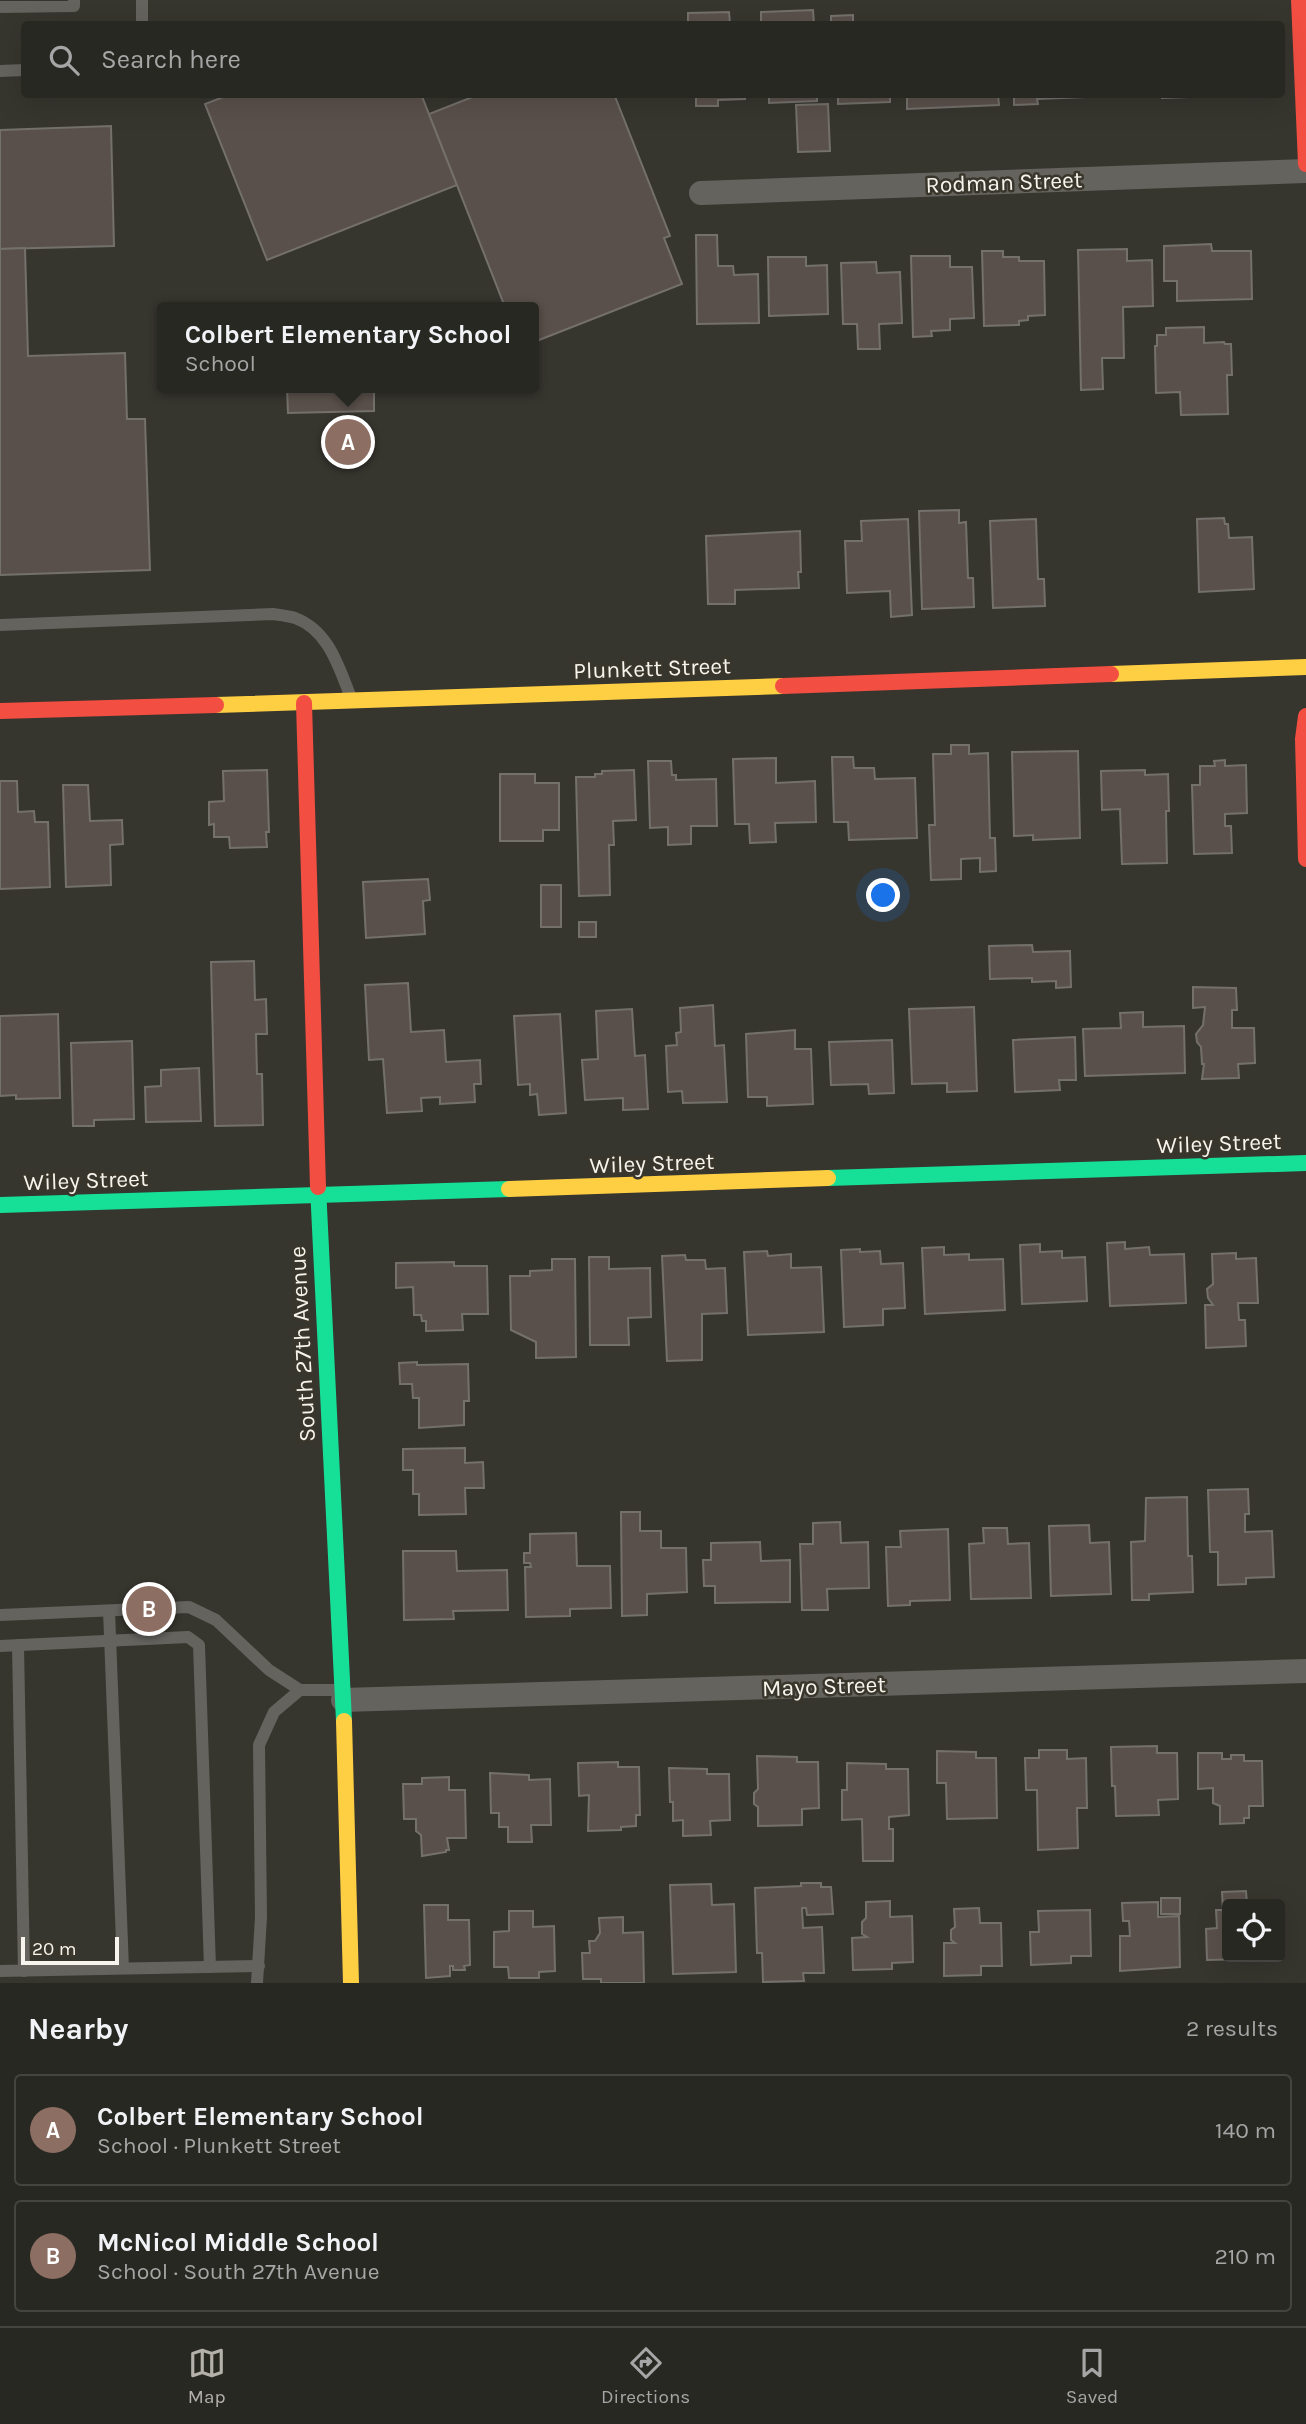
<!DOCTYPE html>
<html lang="en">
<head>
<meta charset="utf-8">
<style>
  body { margin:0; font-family:Karla,sans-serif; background:#30302a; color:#f1f3f6 }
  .controls { position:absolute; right:21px; bottom:21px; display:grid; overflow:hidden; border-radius:7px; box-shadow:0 7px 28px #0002 }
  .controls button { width:63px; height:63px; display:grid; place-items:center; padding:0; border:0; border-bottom:2px solid #444440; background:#282822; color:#f1f3f6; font:35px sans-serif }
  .scale { position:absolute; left:21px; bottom:18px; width:98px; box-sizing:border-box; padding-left:7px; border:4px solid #f6f4ed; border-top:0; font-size:19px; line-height:24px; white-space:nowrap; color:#f6f4ed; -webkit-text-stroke:5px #3a362b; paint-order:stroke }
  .you { position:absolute; left:884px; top:896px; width:24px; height:24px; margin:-18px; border:5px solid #fff; border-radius:50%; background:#1a73e8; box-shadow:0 0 0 10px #1a73e833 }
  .badge { display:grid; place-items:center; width:46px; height:46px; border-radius:50%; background:#b3b1aa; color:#fff; font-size:23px; font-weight:700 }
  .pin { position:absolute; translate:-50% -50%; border:4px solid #fff; box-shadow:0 2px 7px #0006 }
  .popup { position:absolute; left:157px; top:302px; width:382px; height:91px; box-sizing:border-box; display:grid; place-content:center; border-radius:7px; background:#282822; filter:drop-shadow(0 2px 5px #0005); font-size:23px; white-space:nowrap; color:#a5a6a5 }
  .popup b { font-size:26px; color:#f1f3f6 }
  .popup::after { content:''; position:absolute; left:50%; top:100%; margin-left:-14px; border:14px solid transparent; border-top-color:#282822 }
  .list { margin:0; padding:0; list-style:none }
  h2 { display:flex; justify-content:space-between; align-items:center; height:91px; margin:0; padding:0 28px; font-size:30px }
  h2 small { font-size:23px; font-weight:400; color:#a5a6a5 }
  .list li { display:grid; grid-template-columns:46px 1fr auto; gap:21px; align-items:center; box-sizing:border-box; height:112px; margin:0 14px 14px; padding:0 14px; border:2px solid #444440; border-radius:7px }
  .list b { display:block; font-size:26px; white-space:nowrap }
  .list p { margin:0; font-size:23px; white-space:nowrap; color:#a5a6a5 }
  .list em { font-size:23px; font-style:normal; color:#a5a6a5 }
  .icon { flex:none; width:38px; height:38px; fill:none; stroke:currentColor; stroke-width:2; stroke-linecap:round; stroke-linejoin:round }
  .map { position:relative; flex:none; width:1306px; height:1983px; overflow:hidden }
  .search { position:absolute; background:#282822; box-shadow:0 7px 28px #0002; left:21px; right:21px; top:21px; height:77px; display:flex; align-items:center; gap:18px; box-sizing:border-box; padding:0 24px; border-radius:7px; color:#a5a6a5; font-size:26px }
  .sheet { height:343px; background:#282822 }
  nav { display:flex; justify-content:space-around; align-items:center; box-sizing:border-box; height:98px; border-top:2px solid #444440; background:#282822; font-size:19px; color:#a5a6a5 }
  nav a { display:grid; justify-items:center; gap:4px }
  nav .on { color:#b3b1aa }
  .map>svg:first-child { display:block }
  .building { fill:#5a504b; stroke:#74706c; stroke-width:2 }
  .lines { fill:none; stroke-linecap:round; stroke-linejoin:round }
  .lane { stroke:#64635e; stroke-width:12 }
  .street { stroke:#64635e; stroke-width:24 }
  .fast { stroke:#16e098; stroke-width:16 }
  .slow { stroke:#ffcf43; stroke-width:16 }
  .jam { stroke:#f24e42; stroke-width:16 }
  .labels { text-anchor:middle; stroke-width:5; stroke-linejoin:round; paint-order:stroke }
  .street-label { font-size:23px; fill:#f6f4ed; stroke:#3a362b }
</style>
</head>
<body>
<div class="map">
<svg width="1306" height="1983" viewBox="0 0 1306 1983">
  <rect width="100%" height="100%" fill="#36352e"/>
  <!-- building -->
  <g class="building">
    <path d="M813 10 814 24H761V12Z"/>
    <path d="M729 12 730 24H688V13Z"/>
    <path d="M853 15V24H831V16Z"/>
    <path d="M231 94H421L457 185 267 260 205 104Z"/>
    <path d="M480 94H614L670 236 664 238 682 284 534 342V307H505L429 114Z"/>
    <path d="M696 94H745V99L718 100V106H696Z"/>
    <path d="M769 94H817V101L769 103Z"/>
    <path d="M838 94H890V102L838 104Z"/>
    <path d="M907 94H998L999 105 907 109Z"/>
    <path d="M1014 94H1111V96L1037 99 1038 104 1014 105Z"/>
    <path d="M1162 94H1188V97L1162 98Z"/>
    <path d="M828 104 830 151 798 152 796 105Z"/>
    <path d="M111 126 114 246 0 249V130Z"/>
    <path d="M696 235H717L718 266H733L734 275 758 274 759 323 697 324Z"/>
    <path d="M1211 244 1212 251H1251L1252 299 1177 301V281H1164V246Z"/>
    <path d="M25 248 28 356 125 353 127 419H145L150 570 0 575V249Z"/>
    <path d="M1127 249V261L1152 260 1153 306 1123 307 1124 358H1102L1103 389 1081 390 1078 250Z"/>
    <path d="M982 251H1003V257H1019V261H1044L1045 315 1028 316V320L1019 321V325L984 326Z"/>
    <path d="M911 256H950V267H972L974 318 950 319V330L931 331 932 336 913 337Z"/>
    <path d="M768 257H806V266L827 265 828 314 769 316Z"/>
    <path d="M876 262 877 273 900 272 902 323 879 324 880 349H858L857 324H843L841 263Z"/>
    <path d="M1204 327V343L1224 342 1225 344H1231L1232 375H1227L1228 414 1181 415 1180 392 1156 393 1155 346H1157V335H1166V328Z"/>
    <path d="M287 388H374V411L288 413Z"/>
    <path d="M959 510V523L966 522 968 578H973L974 607 922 609 919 511Z"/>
    <path d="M1224 518 1225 524H1228L1229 538 1252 537 1254 589 1199 592 1197 519Z"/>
    <path d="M908 519 912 615 891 617 890 591 847 593 845 541H862L861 521Z"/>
    <path d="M1036 519 1038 579H1044L1045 606 993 608 990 521Z"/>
    <path d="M800 531 801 572H798L799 588 735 590V604H708L706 536Z"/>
    <path d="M951 745H969V754L988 753 990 838H995L996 871 980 872V858L961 859V879L931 880 929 825H935L933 754H951Z"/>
    <path d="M1078 751 1080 838 1033 840V835L1014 836 1012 752Z"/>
    <path d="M832 757H853L854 768H874L875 779 915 778 917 838 849 840 848 822H834Z"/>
    <path d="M776 758V783L815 781 816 822 775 823 776 842 750 843 749 824H735L733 759Z"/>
    <path d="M1225 760V766L1246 765 1247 813 1225 814V826H1231L1232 853 1194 854 1192 785H1200V766H1215L1214 761Z"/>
    <path d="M648 761H671L672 775H676V780L716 779 717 826H691V844L668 845V827L650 828Z"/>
    <path d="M267 770 269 832H266L267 847 230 848 229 837H214V824L209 825V802L224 801 223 771Z"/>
    <path d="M634 770 636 820 613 821 614 845H609L610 895 579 896 576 777H595V774H602V771Z"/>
    <path d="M1145 770V775L1168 774 1169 811H1166L1167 863 1122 864 1120 809 1102 810 1101 771Z"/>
    <path d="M500 774H535V783H559V830H543V841H500Z"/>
    <path d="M0 781H17L18 812 34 811 35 822H48L50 887 0 889Z"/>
    <path d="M63 785H88L90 821 122 820 123 844 110 845 111 885 66 887Z"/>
    <path d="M428 879 430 900 423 901 425 934 366 938 363 882Z"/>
    <rect x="541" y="885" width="20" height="42"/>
    <rect x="579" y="922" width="17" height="15"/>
    <path d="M1032 945 1033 952 1070 951 1071 987 1056 988V981L1032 982V978L990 979 989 946Z"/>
    <path d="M254 961 255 1000 266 999 267 1034H256L257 1074H262L263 1125 215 1126 211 962Z"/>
    <path d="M408 983 411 1032 444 1030 446 1062 480 1060 481 1084H474L475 1102 440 1104V1097L421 1098 422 1111 387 1113 383 1059 369 1060 365 985Z"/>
    <path d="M1193 987 1236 988 1237 1010H1232V1028H1254L1255 1063 1238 1064 1239 1078 1202 1079 1204 1064H1202L1201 1047 1197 1042 1196 1034 1203 1025 1205 1007 1193 1008Z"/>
    <path d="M713 1005 715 1046 724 1045 727 1102 683 1103 682 1091 668 1092 666 1046 677 1045 676 1033 681 1032 680 1008Z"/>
    <path d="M974 1007 977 1091 947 1092V1083L912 1084 909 1009Z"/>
    <path d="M632 1009 635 1056 645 1055 648 1109 623 1110V1098L585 1100 582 1060 598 1059 596 1011Z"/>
    <path d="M1143 1012V1027L1184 1026 1185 1073 1085 1076 1083 1029 1121 1028 1120 1013Z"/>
    <path d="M58 1014 60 1098 16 1099V1095L0 1096V1016Z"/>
    <path d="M560 1014 566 1113 539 1115 537 1094 530 1095V1084L518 1085 514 1016Z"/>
    <path d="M795 1030V1049H811L813 1104 767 1106V1097H748L746 1034Z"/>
    <path d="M1075 1037 1076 1080H1059L1060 1090 1015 1092 1013 1040Z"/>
    <path d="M892 1040 894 1093 869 1094 868 1084 831 1085 829 1042Z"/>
    <path d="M132 1041 134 1119 94 1120V1126H73L71 1043Z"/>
    <path d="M199 1068 201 1121 146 1122 145 1087 161 1086V1070Z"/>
    <path d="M1125 1242V1249L1149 1247 1150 1255 1184 1254 1186 1303 1110 1306 1107 1243Z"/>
    <path d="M1040 1244V1252L1062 1251V1258L1085 1257 1087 1301 1022 1304 1020 1245Z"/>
    <path d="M944 1247V1255L969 1254V1260L1003 1259 1005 1310 925 1314 922 1248Z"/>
    <path d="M860 1249V1252L880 1251 881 1264 903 1263 905 1308 883 1309V1325L844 1327 841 1250Z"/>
    <path d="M767 1251 768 1256 791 1254V1268L821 1267 824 1332 748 1335 744 1252Z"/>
    <path d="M1236 1253V1259L1256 1258 1258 1303H1238L1239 1320H1245L1246 1346 1206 1348 1205 1305H1213L1208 1298 1207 1289 1213 1284 1212 1254Z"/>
    <path d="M685 1255 686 1260H705L706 1269 725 1268 727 1313 702 1314V1360L667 1361 662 1256Z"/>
    <path d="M589 1257H609V1269L650 1268 651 1317 628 1318 629 1345H590Z"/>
    <path d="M552 1259H575L576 1357 536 1358V1342L511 1330 510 1276H530V1271L552 1270Z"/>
    <path d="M454 1262V1266H487L488 1314H462L463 1330 426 1331V1321H422L421 1315H414L413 1287 396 1288V1263Z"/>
    <path d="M417 1362V1365L468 1364 469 1401H464V1425L419 1428V1398H413L412 1384H400L399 1363Z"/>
    <path d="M465 1448V1463L483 1462 484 1488H465L466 1514 419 1515V1494H413V1470H403V1449Z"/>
    <path d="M1248 1489 1249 1514H1245V1532L1272 1531 1274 1577 1246 1578V1584L1218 1585V1552H1210L1208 1490Z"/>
    <path d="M1187 1497 1188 1556H1192L1193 1592 1149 1594V1600H1132L1131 1542 1145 1541 1146 1498Z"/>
    <path d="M621 1512H640V1531H661V1548H686L687 1592 647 1594V1615L622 1616Z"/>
    <path d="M840 1522 841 1543 868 1542 869 1588 827 1589 828 1610H802L800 1544H813V1523Z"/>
    <path d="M1089 1525 1090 1543 1109 1542 1111 1594 1051 1596 1049 1526Z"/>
    <path d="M983 1528H1007L1008 1544 1029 1543 1031 1598 971 1599 969 1544 984 1543Z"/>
    <path d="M948 1529 950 1600 910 1601V1605L888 1606 886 1547H901L900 1531Z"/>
    <path d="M576 1533 577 1566H610L611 1608 570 1609V1616L526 1617 525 1567H531L530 1563H524V1553H530V1534Z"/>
    <path d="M760 1542 761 1561 790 1560V1602L715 1603V1586H704L703 1560H711V1543Z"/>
    <path d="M403 1551H456L457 1571 507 1570 508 1610 453 1611 454 1619 404 1620Z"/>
    <path d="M1157 1746V1753H1177L1178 1799 1158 1800 1159 1815 1116 1816 1115 1786H1112L1111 1747Z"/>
    <path d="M1039 1750H1067V1759L1086 1758 1087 1808H1077L1078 1848 1038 1850 1037 1790H1026L1025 1758H1039Z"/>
    <path d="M937 1751 976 1752V1758H996L997 1818 947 1819 946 1783H937Z"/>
    <path d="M1198 1753H1222V1759H1231V1755H1244V1761H1262L1263 1806H1249V1818H1244V1823L1220 1824V1806L1213 1803V1788L1198 1789Z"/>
    <path d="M757 1756 797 1757V1762H818L819 1808 802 1809V1825L758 1826V1807L754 1804V1793L758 1789Z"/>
    <path d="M618 1762V1767H639L640 1815H636V1826L621 1827V1830L588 1831 589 1795 579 1796 578 1763Z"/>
    <path d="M847 1763 886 1764V1769H908L909 1815 889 1817V1829H893V1861H863L862 1819 842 1820V1790H847Z"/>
    <path d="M669 1768 707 1769V1774H729L730 1820 710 1821 711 1835 683 1836V1820L673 1821V1802H670Z"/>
    <path d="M490 1773 529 1775V1780L550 1779 551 1825H531L532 1842H508V1827H499V1813H491Z"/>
    <path d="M449 1777V1790H465L466 1838H447L449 1850H446V1852L422 1856 421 1835 416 1831V1819H404L403 1784H422V1778Z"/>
    <path d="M801 1883H821V1887H831L833 1914 807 1915 806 1908H802L803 1928 822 1927 824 1973H803L804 1981 763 1982 762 1953H757L755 1888 801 1886Z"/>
    <path d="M711 1884 712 1905 734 1904 736 1972 673 1974 670 1885Z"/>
    <path d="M1246 1891 1247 1904H1227V1957H1251V1959L1207 1960 1206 1929 1217 1928 1216 1910H1223L1222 1892Z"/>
    <rect x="1161" y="1898" width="19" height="16"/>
    <path d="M890 1901V1917L912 1916 913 1962 892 1963V1969L853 1970 852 1938 867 1937 862 1934V1922L866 1918V1902Z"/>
    <path d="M1158 1902V1917L1179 1916 1180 1967 1120 1971V1936H1130L1129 1921H1123L1122 1903Z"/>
    <path d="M424 1905H448V1920H469L470 1965 464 1966 465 1970H453V1966H450V1976L426 1978Z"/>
    <path d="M979 1908 980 1923H1001L1002 1966H981V1975L944 1976V1943H955L951 1940V1930L955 1927 954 1909Z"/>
    <path d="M1090 1910 1091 1956H1071V1963L1031 1965 1030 1932H1039L1038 1911Z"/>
    <path d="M509 1911H533V1927L554 1926 555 1971 539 1972V1978H509L508 1967H494V1932L509 1931Z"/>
    <path d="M623 1917V1933L643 1932 644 1983H601V1979H583L582 1953H590L589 1941H595L600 1933 599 1918Z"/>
  </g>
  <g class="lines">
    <!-- lane -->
    <g class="lane">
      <path d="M0 7 74 6V0"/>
      <path d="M142 24V0"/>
      <path d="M0 71 24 70"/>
      <path d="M0 625 273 614C280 615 289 616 295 618 330 631 339 669 352 700"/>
      <path d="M109 1611 123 1968"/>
      <path d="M0 1615 189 1607 216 1620 269 1670 300 1690H342"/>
      <path d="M18 1645 24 1971"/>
      <path d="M0 1646 188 1637 199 1645 210 1967"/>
      <path d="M0 1971 259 1966"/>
      <path d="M257 1983 261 1917 259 1745 274 1712 300 1690"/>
    </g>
    <!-- street -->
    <g class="street">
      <path d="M701 193 1306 171"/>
      <path d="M343 1700 1306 1671"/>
    </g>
    <!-- fast -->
    <g class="fast">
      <path d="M828 1178 1306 1163"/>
      <path d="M318 1187 344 1721"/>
      <path d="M0 1205 509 1189"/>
    </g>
    <!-- slow -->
    <g class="slow">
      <path d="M1111 674 1306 667"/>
      <path d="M216 705 783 686"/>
      <path d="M509 1189 828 1178"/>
      <path d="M344 1721 351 1983"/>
    </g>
    <!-- jam -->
    <g class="jam">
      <path d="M1299 0 1306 164"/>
      <path d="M783 686 1111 674"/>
      <path d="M304 703 318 1187"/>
      <path d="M0 711 216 705"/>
      <path d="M1306 716 1303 739 1306 859"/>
    </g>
  </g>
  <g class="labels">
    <!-- street labels -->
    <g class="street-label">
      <text transform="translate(1004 182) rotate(-2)" y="8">Rodman Street</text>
      <text transform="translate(652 668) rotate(-2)" y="8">Plunkett Street</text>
      <text transform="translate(1219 1143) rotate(-2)" y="8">Wiley Street</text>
      <text transform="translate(652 1163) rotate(-2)" y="8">Wiley Street</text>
      <text transform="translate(86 1180) rotate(-2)" y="8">Wiley Street</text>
      <text transform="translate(302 1344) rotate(-93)" y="8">South 27th Avenue</text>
      <text transform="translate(824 1686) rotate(-2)" y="8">Mayo Street</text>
    </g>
  </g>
</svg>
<div class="controls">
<button><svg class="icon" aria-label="locate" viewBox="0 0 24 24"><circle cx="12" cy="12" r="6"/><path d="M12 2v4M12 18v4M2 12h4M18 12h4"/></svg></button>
</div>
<div class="scale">20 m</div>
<div class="you"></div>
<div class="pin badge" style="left:348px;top:442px;background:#8d6e63">A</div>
<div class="popup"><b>Colbert Elementary School</b>School</div>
<div class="pin badge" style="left:149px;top:1609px;background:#8d6e63">B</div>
<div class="search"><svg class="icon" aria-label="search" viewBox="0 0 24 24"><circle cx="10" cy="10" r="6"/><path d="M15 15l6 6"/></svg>Search here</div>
</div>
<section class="sheet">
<h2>Nearby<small>2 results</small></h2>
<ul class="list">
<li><span class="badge" style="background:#8d6e63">A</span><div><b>Colbert Elementary School</b><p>School · Plunkett Street</p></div><em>140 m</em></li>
<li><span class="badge" style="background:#8d6e63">B</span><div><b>McNicol Middle School</b><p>School · South 27th Avenue</p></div><em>210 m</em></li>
</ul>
</section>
<nav>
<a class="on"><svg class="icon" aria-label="map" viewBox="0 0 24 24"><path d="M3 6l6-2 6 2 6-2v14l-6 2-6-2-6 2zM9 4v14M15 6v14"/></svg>Map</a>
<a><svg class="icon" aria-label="directions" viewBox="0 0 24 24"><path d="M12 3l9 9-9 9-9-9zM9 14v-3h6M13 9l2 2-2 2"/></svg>Directions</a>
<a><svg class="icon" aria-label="saved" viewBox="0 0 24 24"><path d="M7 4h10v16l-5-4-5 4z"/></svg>Saved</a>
</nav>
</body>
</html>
